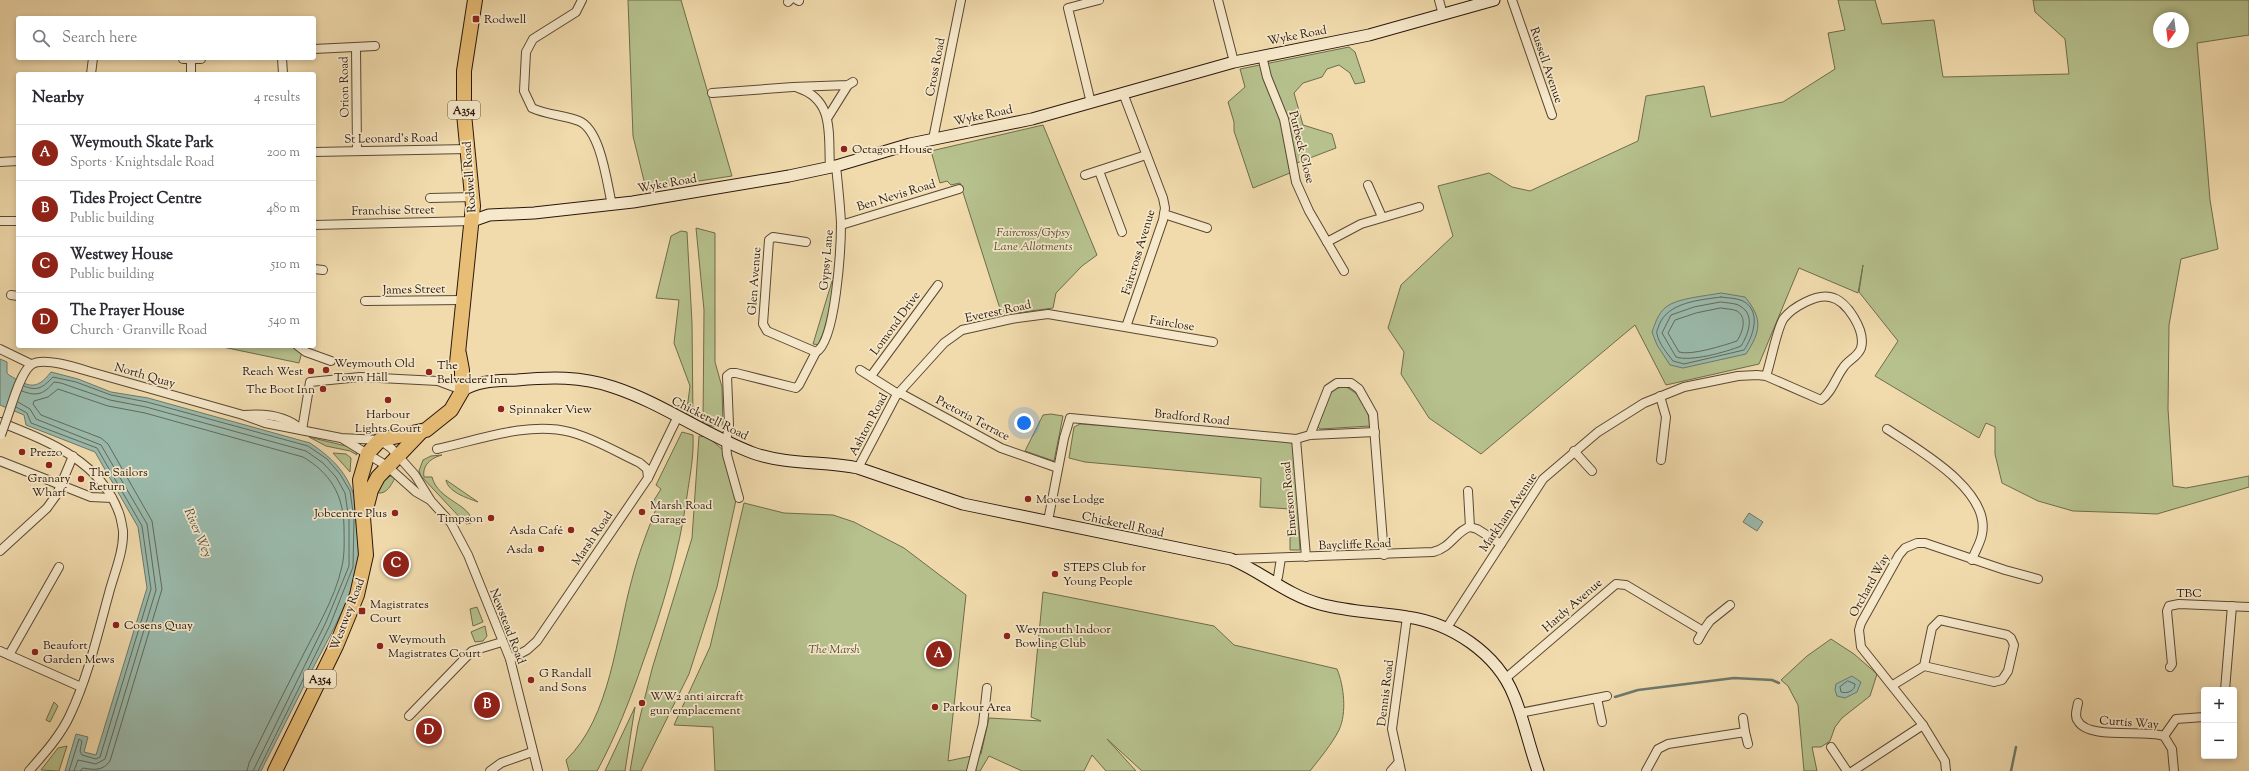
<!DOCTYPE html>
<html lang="en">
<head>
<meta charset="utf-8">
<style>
  body { margin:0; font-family:"Sorts Mill Goudy",serif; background:#f2f2f3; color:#2b2b33 }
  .controls { position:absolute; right:12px; bottom:12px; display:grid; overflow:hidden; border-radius:4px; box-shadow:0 2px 6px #0003 }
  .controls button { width:36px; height:36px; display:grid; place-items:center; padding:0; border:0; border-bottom:1px solid #e1e1e2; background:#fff; color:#2b2b33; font:20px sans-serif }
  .compass { position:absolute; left:2153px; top:12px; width:36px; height:36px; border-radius:50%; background:#fff; box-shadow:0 2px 6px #0003; rotate:194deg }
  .you { position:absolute; left:1024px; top:423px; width:14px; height:14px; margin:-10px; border:3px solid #fff; border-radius:50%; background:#1a73e8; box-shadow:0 0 0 6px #1a73e833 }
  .badge { display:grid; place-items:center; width:26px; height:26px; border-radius:50%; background:#8f2418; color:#fff; font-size:13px; font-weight:700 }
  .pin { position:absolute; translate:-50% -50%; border:2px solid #fff; box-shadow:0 1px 4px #0006 }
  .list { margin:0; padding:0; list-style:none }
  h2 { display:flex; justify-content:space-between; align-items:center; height:52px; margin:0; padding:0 16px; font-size:17px }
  h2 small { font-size:13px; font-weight:400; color:#7c7c81 }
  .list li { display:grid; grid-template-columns:26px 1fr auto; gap:12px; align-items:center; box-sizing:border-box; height:56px; padding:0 16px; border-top:1px solid #e1e1e2 }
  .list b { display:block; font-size:15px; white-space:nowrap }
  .list p { margin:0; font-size:13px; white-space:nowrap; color:#7c7c81 }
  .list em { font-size:13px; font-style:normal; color:#7c7c81 }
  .icon { flex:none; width:22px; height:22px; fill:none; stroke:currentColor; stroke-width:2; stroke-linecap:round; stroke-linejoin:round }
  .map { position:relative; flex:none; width:2249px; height:771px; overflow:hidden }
  .search { position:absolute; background:#fff; box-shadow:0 2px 6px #0003; left:16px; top:16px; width:300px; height:44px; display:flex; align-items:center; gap:10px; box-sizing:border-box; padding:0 14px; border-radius:4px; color:#7c7c81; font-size:15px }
  .panel { position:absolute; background:#fff; box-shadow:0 2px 6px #0003; left:16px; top:72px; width:300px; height:276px; border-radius:4px }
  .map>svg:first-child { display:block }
  .green { fill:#b6c18d; stroke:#6f6c4c; fill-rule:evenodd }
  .water { fill:#9bbbad; stroke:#6d796d }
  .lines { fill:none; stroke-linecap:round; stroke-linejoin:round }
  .shore { stroke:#62695c; stroke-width:1 }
  .stream { stroke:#6d796d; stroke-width:2.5 }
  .street-casing { stroke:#5a4834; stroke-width:10 }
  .secondary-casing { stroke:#28170c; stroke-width:13 }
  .highway-casing { stroke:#28170c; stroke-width:16 }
  .street { stroke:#f6e8ca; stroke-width:8 }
  .secondary { stroke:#f6e8ca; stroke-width:11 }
  .highway { stroke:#e8be76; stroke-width:14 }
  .street-bridge-casing { stroke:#5a4834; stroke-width:10; stroke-linecap:butt }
  .street-bridge { stroke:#f6e8ca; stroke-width:8 }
  .poi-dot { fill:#8f2418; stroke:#f6e8ca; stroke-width:1.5 }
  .labels { text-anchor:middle; stroke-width:3.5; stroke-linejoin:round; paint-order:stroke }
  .shield { fill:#f6e8ca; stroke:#665645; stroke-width:1 }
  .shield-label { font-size:11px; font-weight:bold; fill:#28170c }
  .poi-label { font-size:12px; fill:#28170c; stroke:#f6e8ca; text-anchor:start }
  .street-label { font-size:12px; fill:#28170c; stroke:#f6e8ca }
  .park-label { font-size:12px; font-style:italic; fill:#534a33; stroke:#f6e8ca }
  .water-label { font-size:13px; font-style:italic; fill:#505044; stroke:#f6e8ca }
</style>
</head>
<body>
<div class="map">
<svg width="2249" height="771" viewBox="0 0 2249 771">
  <rect width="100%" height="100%" fill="#f1dbad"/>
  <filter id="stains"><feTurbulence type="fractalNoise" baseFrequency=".005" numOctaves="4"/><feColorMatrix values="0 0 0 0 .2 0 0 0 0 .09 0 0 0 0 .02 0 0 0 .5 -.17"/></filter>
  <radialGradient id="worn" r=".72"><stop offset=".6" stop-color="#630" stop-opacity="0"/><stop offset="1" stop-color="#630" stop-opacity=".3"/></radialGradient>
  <!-- green -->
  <g class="green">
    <path d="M628 0H681L732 176 646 189 633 136Z"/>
    <path d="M1838 0H1875L1882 24 1934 20 1943 77 2069 74 2065 39 2035 12 2033 0H2249V35L2197 43 2210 200 2218 249 2181 259 2169 325 2168 409 2173 486 2186 488 2249 476V487L2157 514 2133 513 2073 511 2038 501 2002 483 1995 454V427L1986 423 1979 438 1875 376 1898 341 1859 292 1863 265 1858 293 1799 268 1759 364 1666 385 1635 325 1481 454 1429 418 1401 374 1404 352 1388 328 1401 285 1453 236 1438 186 1489 173 1512 187 1530 191 1638 141 1646 96 1704 86 1711 117 1783 102 1835 69 1828 33 1845 30ZM2159 18H2183V42H2159Z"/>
    <path d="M1349 47 1355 52 1365 82 1355 84 1350 73 1339 65 1327 69 1322 77 1303 83 1294 93 1303 125 1332 134 1336 148 1289 166 1290 173 1253 188 1234 131V122L1228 102 1245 87 1240 69Z"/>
    <path d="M1043 125 1097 255 1082 266 1056 293 1053 308 1002 315 960 183 951 185 947 181 940 183 931 151Z"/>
    <path d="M696 228 715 233V362L722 387 723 428 703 424 704 310Z"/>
    <path d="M681 231 687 232 692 323 693 421 686 417 690 386 674 343 679 300 656 298 671 236Z"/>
    <path d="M836 268 829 320 820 345 813 344Z"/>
    <path d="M218 346H289L302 352 299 363Z"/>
    <path d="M1346 387C1363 396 1368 407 1370 426L1320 429 1317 426 1330 394 1336 388Z"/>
    <path d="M1051 414 1063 416 1054 461 1025 451 1043 415Z"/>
    <path d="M1080 424 1294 439 1300 550H1290V509L1260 507 1261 478 1085 462 1069 458 1074 427Z"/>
    <path d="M682 432 693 435C694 456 690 475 687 496 679 553 663 607 643 662 630 700 616 736 597 771H569L566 760C611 717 616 636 632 579 638 555 647 532 656 509L651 505 661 489 656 485Z"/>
    <path d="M699 436 708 437 723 450 736 500 717 587 689 674 641 771H630L638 725 652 669 692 538Z"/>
    <path d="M309 437 350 447 355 450 357 455 350 451 326 446Z"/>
    <path d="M333 453 346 454 351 458 350 472Z"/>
    <path d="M442 455C431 458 422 465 424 477H432C438 501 472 504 472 523L466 524 421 476 419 471 423 460 431 456Z"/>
    <path d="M390 476 395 478C391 485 387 494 378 493L376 492 378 485Z"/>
    <path d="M446 480 478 502C467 498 448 492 446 480Z"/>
    <path d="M744 503 784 513 833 515 854 522 904 548 966 595 948 761 981 754 989 718 1041 721 1031 717 1043 592 1214 626 1234 645 1337 669C1344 686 1347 713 1339 730 1332 744 1320 758 1310 771H1142L1107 739 1136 771H1106L1092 755 1084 771H1022L989 756 980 771H715L713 727 674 725 710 647Z"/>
    <path d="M477 607 483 622 473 626 470 609Z"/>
    <path d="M485 626 487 636 483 641 475 642 471 632Z"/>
    <path d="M1831 639 1854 654 1877 674 1870 696 1842 718 1835 727 1830 741 1821 747H1812L1817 771H1804L1798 705 1788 686 1781 680 1807 656Z"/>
    <path d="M54 702 58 706 50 722 46 720Z"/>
    <path d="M635 707 625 771H605Z"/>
    <path d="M67 746 59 771 41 770 58 748Z"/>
  </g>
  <!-- water -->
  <g class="water">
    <path d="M1721 293 1745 297C1763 319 1761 331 1746 354L1683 368 1670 365 1657 345 1652 332C1655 324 1658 313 1666 307 1677 298 1706 296 1721 293Z"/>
    <path d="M0 359 7 362V373L9 375C29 387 36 391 51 372L78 379 111 392 148 398 310 443C343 465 357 486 359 527 359 541 360 555 357 569 349 604 329 637 313 668 296 702 278 737 261 771H65L76 734 88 737 84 752 96 755 147 588 138 527 95 452 26 425 24 415 0 405Z"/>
    <path d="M1749 513 1763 522 1757 531 1743 522Z"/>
    <path d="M1852 676 1861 682 1857 692 1845 698 1837 696 1835 690 1836 684Z"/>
  </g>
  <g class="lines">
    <!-- shore -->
    <g class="shore">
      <path d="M1721 297C1727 298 1737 298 1743 301 1762 311 1753 337 1744 350L1684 364 1673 361C1667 353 1659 344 1657 334 1656 331 1658 329 1659 325 1668 302 1700 300 1721 297Z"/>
      <path d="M1721 302C1726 303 1736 303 1740 306 1756 315 1748 335 1741 346 1726 352 1691 362 1676 357L1662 333 1671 315 1694 307Z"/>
      <path d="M1721 308C1726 309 1733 309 1737 311 1748 318 1742 333 1737 341 1725 345 1691 356 1679 352L1668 333 1675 320 1696 313Z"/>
      <path d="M24 386C38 392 43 387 53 377L76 382 111 395 147 402 308 446 327 459 340 474 350 491 354 519 353 567 330 625 258 771"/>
      <path d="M22 391C37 397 44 394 54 382L61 383 110 400 146 407 306 451 323 463 336 477 345 493 349 520V566L326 622 253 771"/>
      <path d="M18 402 30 409 36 419 101 445 147 524 156 590 105 759 96 764 78 760 74 771"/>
      <path d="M16 407 27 413 31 423 97 448 142 526 151 589 100 757 96 759 82 755 80 751 82 741 79 739 69 771"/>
      <path d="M1848 681 1855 684C1855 691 1847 694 1841 692L1840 687Z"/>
      <path d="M80 771 83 768C94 770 103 771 110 761L162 589 152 521 108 444 101 438 41 415 33 404 34 401 48 397 58 389 108 406 145 413 303 457C330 473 343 494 344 526 344 539 345 553 342 566 335 600 313 634 298 665 281 698 265 730 249 763L247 771"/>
    </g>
    <!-- stream -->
    <g class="stream">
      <path d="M1615 697 1638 690 1734 678 1772 680 1779 683"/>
      <path d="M2011 771 2016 747"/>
    </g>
    <defs>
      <g id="street">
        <path d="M582 0 576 12 533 39 526 52 524 91 532 108C547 115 564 115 579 121 601 130 607 184 612 205"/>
        <path d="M797 0 799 1"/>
        <path d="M1218 0 1234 62"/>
        <path d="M1439 0 1443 15"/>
        <path d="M1512 0 1552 115"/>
        <path d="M788 2 790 0"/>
        <path d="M356 47 357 151"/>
        <path d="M314 49 375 46"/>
        <path d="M1262 56 1267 77 1284 119 1296 182 1309 211 1327 242 1361 224 1419 207"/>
        <path d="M282 58 283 74"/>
        <path d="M183 59H201"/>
        <path d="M191 59V74"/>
        <path d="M91 74 93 58"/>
        <path d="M798 88C835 100 828 135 830 167"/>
        <path d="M712 93 793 87 848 85 853 82"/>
        <path d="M1123 93 1163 198 1165 208 1163 220 1126 327"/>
        <path d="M1091 103 1068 8 1099 0"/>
        <path d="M828 117 848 85"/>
        <path d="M933 139 961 0"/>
        <path d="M314 152 468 149"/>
        <path d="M0 162 18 161"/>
        <path d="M1099 171 1122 232"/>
        <path d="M1085 175 1146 155"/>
        <path d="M1368 185 1382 217"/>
        <path d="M430 198 473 197"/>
        <path d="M1164 214 1207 228"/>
        <path d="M0 221H18"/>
        <path d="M314 225 472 221"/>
        <path d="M841 225 959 189"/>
        <path d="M806 242 773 237 769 240 763 324 767 331 816 352"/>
        <path d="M1327 242 1344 271"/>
        <path d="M314 269 323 270"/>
        <path d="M11 295 18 296"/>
        <path d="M365 301 464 300"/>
        <path d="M298 346 306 352 331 361"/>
        <path d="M0 349 31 364"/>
        <path d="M816 352C836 342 841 246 841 223 840 204 838 185 836 166"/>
        <path d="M860 370 898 394"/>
        <path d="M871 376 938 285"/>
        <path d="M900 393 1001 448 1058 468"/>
        <path d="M1660 396 1666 417 1661 460"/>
        <path d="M244 415C265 413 286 415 302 430"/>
        <path d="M7 418C12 405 20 373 31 365 42 356 78 368 91 372L243 415 265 423 341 438 380 440 391 448 415 475 431 501 451 523 468 555 510 659 538 771"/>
        <path d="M0 422C47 441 100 460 119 513 121 518 122 525 123 531 124 551 114 574 109 593 98 633 88 677 70 715 61 735 44 754 29 771"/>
        <path d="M1887 429C1917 449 1991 490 1982 534 1981 542 1975 551 1972 560"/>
        <path d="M302 430 310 382 360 377 438 381 454 387"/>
        <path d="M1310 435 1328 389 1337 383H1351L1359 389 1373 414 1384 555"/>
        <path d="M343 439 387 466 416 492 430 500"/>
        <path d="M1296 439 1306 557"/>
        <path d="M437 449C478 440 529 421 570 432 594 438 618 453 640 463L647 469 648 478"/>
        <path d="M1574 451 1592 471"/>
        <path d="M0 461 91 497 112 498"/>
        <path d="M858 468 896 396 944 343 962 330 1011 319 1048 314 1213 342"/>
        <path d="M1468 491 1470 527 1477 529 1501 544"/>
        <path d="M739 498 727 455 726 442 729 425 727 376 731 373H736L796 388 799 385 816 352"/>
        <path d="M1048 521 1064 438 1070 418 1296 439 1310 435 1375 432"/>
        <path d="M0 551 47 508 57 494 73 456"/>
        <path d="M1234 559 1433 552C1451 548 1457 530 1470 527"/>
        <path d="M1275 583 1278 577 1281 558"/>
        <path d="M1446 629 1543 479 1598 432 1644 403 1684 387 1738 376 1757 375 1766 376 1821 400C1832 392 1835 379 1843 368 1848 360 1858 357 1861 348 1866 331 1847 300 1830 297 1816 294 1793 307 1784 318 1777 327 1771 362 1766 376"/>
        <path d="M1698 640 1703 631"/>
        <path d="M0 651 81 687"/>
        <path d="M9 655 59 567"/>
        <path d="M510 659 527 650 537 641 648 478 678 416"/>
        <path d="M2170 667 2172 664 2167 611 2169 606 2179 604 2249 607"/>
        <path d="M1506 678 1616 584 1626 585 1703 631 1710 621 1730 605"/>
        <path d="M1893 685 1924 666 1994 682 2002 680 2008 671 2014 645 2011 638 2007 635 1940 620 1932 628 1924 666"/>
        <path d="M2225 690 2232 606"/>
        <path d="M1597 698 1602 722"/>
        <path d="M2078 703C2077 709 2074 716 2078 721 2088 740 2144 729 2164 736L2172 749 2174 771"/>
        <path d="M1520 713 1607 696"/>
        <path d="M409 716 472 651 502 642"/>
        <path d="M1743 718 1745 732"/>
        <path d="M2164 736 2176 719 2204 717"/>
        <path d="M1831 747 1847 771"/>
        <path d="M490 771 501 763 532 752"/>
        <path d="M971 771 983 724 987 688"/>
        <path d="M1391 771 1399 762"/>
        <path d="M1401 771 1392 729 1407 617"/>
        <path d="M1646 771 1658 749 1668 744 1745 732 1748 744"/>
        <path d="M1853 771 1923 725"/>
        <path d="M1946 771 1945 761 1923 725 1861 647 1859 630 1861 623 1899 555 1905 548 1917 543H1925L2005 570 2038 579"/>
      </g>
      <g id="secondary">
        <path d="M472 221 489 215 534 213 633 202 789 176 836 166 910 144 1032 119 1234 62 1369 35 1494 0"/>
        <path d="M462 391C478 380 498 381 517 380 550 377 581 376 613 387 662 403 705 435 753 453 787 465 823 461 858 468L963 504 1231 559C1262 572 1287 595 1320 604 1349 612 1377 612 1407 617 1451 623 1497 653 1514 696 1524 720 1529 746 1538 771"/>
      </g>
      <g id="highway">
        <path d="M457 363 473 206 464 114V71L475 0"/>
        <path d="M365 513 371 490 378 477 420 433"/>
        <path d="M275 771 336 646 357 595 366 555 360 480 368 453 380 440 426 430 451 410 462 391V370L459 354"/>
      </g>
    </defs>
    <!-- street casing -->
    <use href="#street" class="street-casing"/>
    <!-- secondary casing -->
    <use href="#secondary" class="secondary-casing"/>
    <!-- highway casing -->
    <use href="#highway" class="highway-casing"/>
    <!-- street -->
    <use href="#street" class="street"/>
    <!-- secondary -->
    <use href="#secondary" class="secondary"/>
    <!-- highway -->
    <use href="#highway" class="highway"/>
    <defs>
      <path id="street-bridge" d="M1 435 7 418"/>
    </defs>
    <!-- street-bridge casing -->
    <use href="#street-bridge" class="street-bridge-casing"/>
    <!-- street-bridge -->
    <use href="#street-bridge" class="street-bridge"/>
  </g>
  <!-- markers -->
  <g class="poi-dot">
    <rect x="472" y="15" width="8" height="8" rx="2"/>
    <circle cx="844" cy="149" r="4"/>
    <circle cx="326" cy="370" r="4"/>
    <circle cx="311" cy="371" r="4"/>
    <circle cx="429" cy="372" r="4"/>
    <circle cx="323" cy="389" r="4"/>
    <circle cx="388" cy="400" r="4"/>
    <circle cx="501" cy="409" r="4"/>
    <circle cx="22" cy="452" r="4"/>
    <circle cx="49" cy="465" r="4"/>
    <circle cx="81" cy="479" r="4"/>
    <circle cx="1028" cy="499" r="4"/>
    <circle cx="642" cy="512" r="4"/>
    <circle cx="395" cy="513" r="4"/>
    <circle cx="491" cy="518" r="4"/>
    <circle cx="571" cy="530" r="4"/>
    <circle cx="541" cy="549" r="4"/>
    <circle cx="1055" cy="574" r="4"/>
    <rect x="358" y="607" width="8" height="8" rx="2"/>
    <circle cx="116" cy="625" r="4"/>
    <circle cx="1007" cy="636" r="4"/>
    <circle cx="380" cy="646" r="4"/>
    <circle cx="35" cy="652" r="4"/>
    <circle cx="531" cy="680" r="4"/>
    <circle cx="642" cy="703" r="4"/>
    <circle cx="935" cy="707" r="4"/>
  </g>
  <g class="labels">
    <!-- shield labels -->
    <g class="shield">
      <rect x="448" y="101" width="32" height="18" rx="3"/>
      <rect x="304" y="670" width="32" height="18" rx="3"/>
    </g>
    <g class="shield-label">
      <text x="464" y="114">A354</text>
      <text x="320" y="683">A354</text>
    </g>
    <!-- poi labels -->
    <g class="poi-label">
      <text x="484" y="23">Rodwell</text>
      <text x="852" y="153">Octagon House</text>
      <text x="334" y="367">Weymouth Old<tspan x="334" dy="14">Town Hall</tspan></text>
      <text x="437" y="369">The<tspan x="437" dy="14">Belvedere Inn</tspan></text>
      <text x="303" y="375" text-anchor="end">Reach West</text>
      <text x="315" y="393" text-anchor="end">The Boot Inn</text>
      <text x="509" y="413">Spinnaker View</text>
      <text x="388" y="418" text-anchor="middle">Harbour<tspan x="388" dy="14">Lights Court</tspan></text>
      <text x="30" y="456">Prezzo</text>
      <text x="89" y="476">The Sailors<tspan x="89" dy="14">Return</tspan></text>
      <text x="49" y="482" text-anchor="middle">Granary<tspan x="49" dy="14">Wharf</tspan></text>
      <text x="1036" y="503">Moose Lodge</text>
      <text x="650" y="509">Marsh Road<tspan x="650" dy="14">Garage</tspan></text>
      <text x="387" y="517" text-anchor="end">Jobcentre Plus</text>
      <text x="483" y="522" text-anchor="end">Timpson</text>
      <text x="563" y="534" text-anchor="end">Asda Café</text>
      <text x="533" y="553" text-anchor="end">Asda</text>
      <text x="1063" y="571">STEPS Club for<tspan x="1063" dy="14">Young People</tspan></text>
      <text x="370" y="608">Magistrates<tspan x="370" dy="14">Court</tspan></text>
      <text x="124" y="629">Cosens Quay</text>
      <text x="1015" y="633">Weymouth Indoor<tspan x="1015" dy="14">Bowling Club</tspan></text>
      <text x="388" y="643">Weymouth<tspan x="388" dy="14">Magistrates Court</tspan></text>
      <text x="43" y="649">Beaufort<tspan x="43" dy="14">Garden Mews</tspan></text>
      <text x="539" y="677">G Randall<tspan x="539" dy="14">and Sons</tspan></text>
      <text x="650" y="700">WW2 anti aircraft<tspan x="650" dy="14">gun emplacement</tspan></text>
      <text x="943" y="711">Parkour Area</text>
    </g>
    <!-- street labels -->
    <g class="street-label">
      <text transform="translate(1297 35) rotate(-11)" y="4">Wyke Road</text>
      <text transform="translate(1547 65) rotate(71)" y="4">Russell Avenue</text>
      <text transform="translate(935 67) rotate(-79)" y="4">Cross Road</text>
      <text transform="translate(344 87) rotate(-91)" y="4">Orion Road</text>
      <text transform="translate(983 115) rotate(-12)" y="4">Wyke Road</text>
      <text transform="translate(391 138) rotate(-1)" y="4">St Leonard's Road</text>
      <text transform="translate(1302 147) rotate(76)" y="4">Purbeck Close</text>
      <text transform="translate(469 177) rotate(-94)" y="4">Rodwell Road</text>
      <text transform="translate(667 183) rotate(-10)" y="4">Wyke Road</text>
      <text transform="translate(896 195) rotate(-17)" y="4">Ben Nevis Road</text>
      <text transform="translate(393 210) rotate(-1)" y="4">Franchise Street</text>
      <text transform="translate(1138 252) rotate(-73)" y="4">Faircross Avenue</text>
      <text transform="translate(826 260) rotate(-85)" y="4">Gypsy Lane</text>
      <text transform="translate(754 281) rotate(-86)" y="4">Glen Avenue</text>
      <text transform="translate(414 289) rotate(-1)" y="4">James Street</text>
      <text transform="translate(998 311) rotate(-12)" y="4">Everest Road</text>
      <text transform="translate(895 323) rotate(-54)" y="4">Lomond Drive</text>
      <text transform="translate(1172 323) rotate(9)" y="4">Fairclose</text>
      <text transform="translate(145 375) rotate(16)" y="4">North Quay</text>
      <text transform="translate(1192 417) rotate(6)" y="4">Bradford Road</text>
      <text transform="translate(710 418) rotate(26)" y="4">Chickerell Road</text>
      <text transform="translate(973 418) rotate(28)" y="4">Pretoria Terrace</text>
      <text transform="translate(868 424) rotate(-62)" y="4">Ashton Road</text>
      <text transform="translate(1289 499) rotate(-95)" y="4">Emerson Road</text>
      <text transform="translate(1508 512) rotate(-56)" y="4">Markham Avenue</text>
      <text transform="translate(1123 524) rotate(12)" y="4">Chickerell Road</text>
      <text transform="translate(592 538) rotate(-56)" y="4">Marsh Road</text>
      <text transform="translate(1355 544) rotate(-2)" y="4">Baycliffe Road</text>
      <text transform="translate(1869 585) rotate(-61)" y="4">Orchard Way</text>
      <text x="2189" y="597">TBC</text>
      <text transform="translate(1572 605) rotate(-41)" y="4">Hardy Avenue</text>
      <text transform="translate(347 614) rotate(-69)" y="4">Westwey Road</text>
      <text transform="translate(508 626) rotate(69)" y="4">Newstead Road</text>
      <text transform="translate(1385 693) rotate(-83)" y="4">Dennis Road</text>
      <text transform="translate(2129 722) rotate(4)" y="4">Curtis Way</text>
    </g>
    <!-- park labels -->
    <g class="park-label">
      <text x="1033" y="236">Faircross/Gypsy<tspan x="1033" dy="14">Lane Allotments</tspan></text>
      <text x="834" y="653">The Marsh</text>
    </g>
    <!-- water labels -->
    <g class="water-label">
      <text transform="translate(199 532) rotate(67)" y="5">River Wey</text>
    </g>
  </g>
  <rect width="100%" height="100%" filter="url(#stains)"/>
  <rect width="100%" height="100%" fill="url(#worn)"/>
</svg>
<div class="controls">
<button>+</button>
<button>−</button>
</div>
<svg class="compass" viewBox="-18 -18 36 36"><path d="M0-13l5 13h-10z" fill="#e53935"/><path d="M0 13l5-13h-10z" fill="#7c7c81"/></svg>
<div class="you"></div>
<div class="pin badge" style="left:939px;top:654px">A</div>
<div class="pin badge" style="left:487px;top:705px">B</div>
<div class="pin badge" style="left:396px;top:564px">C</div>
<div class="pin badge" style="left:429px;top:731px">D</div>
<div class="search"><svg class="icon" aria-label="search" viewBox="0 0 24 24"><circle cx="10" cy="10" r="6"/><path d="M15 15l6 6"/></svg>Search here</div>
<section class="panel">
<h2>Nearby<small>4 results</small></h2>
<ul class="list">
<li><span class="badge">A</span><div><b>Weymouth Skate Park</b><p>Sports · Knightsdale Road</p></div><em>200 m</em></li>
<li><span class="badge">B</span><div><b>Tides Project Centre</b><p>Public building</p></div><em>480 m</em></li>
<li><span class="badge">C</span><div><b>Westwey House</b><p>Public building</p></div><em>510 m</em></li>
<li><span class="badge">D</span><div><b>The Prayer House</b><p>Church · Granville Road</p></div><em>540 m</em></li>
</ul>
</section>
</div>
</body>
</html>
